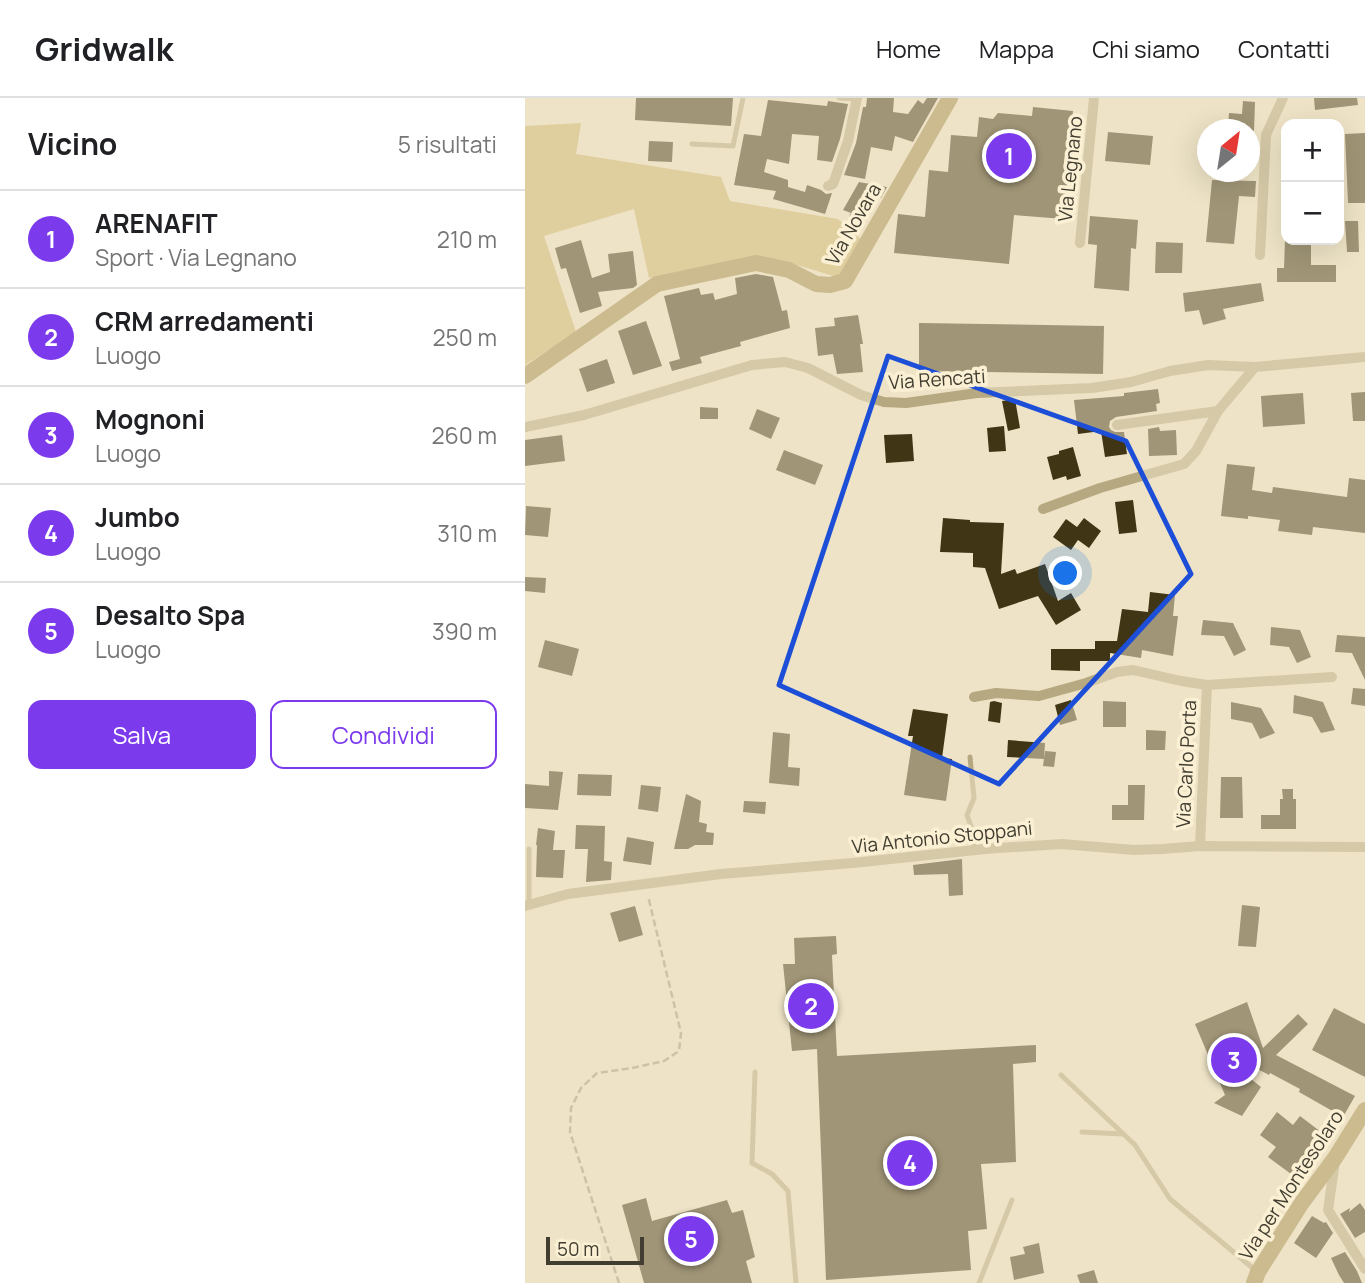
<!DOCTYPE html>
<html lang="it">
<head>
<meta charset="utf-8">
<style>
  body { margin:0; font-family:Manrope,sans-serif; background:#f2f2f2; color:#202124 }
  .controls { position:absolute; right:21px; top:21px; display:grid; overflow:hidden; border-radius:14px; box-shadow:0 7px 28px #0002 }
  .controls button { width:63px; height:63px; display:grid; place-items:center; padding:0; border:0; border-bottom:2px solid #e0e0e0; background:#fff; color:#202124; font:35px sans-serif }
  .compass { position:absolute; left:672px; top:21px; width:63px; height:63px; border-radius:50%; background:#fff; box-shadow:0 7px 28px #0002; rotate:30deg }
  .scale { position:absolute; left:21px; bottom:18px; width:98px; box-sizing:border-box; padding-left:7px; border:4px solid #413d31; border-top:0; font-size:19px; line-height:24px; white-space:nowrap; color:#413d31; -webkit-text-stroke:5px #fbf0d3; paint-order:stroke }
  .you { position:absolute; left:541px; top:476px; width:24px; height:24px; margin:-18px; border:5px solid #fff; border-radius:50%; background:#1a73e8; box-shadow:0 0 0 10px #1a73e833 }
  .badge { display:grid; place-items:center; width:46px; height:46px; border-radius:50%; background:#7c3aed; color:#fff; font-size:23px; font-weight:700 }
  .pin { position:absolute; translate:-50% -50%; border:4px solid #fff; box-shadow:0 2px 7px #0006 }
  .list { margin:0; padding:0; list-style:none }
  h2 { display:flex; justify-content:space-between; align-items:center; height:91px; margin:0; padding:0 28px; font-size:30px }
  h2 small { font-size:23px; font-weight:400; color:#757577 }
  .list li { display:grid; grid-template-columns:46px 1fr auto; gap:21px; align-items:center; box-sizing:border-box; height:98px; padding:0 28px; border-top:2px solid #e0e0e0 }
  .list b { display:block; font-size:26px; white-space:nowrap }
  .list p { margin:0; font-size:23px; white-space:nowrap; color:#757577 }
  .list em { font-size:23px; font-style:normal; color:#757577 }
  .actions { display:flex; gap:14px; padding:21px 28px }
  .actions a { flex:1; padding:16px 0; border:2px solid #7c3aed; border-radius:14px; text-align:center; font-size:24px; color:#7c3aed }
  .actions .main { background:#7c3aed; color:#fff }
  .map { position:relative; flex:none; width:840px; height:1185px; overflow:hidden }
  header { display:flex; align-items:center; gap:42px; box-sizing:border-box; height:98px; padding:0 35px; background:#fff; border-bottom:2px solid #e0e0e0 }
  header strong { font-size:33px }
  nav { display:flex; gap:38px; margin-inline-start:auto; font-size:24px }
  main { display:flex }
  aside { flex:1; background:#fff }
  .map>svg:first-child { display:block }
  .green { fill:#ccb36d }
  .building { fill:#403515 }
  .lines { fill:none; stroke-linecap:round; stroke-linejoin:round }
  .path { stroke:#a19984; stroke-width:2.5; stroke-dasharray:7 3.5; stroke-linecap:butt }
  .lane { stroke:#b6a880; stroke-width:5 }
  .street { stroke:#b6a880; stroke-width:10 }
  .secondary { stroke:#9f894c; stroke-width:16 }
  .marked { fill:none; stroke:#1d4ed8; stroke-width:5; stroke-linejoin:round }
  .labels { text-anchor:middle; stroke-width:7; stroke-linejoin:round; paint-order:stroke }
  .street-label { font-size:19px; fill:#413d31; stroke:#fbf0d3 }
</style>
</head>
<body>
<header>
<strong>Gridwalk</strong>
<nav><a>Home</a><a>Mappa</a><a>Chi siamo</a><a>Contatti</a></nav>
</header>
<main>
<aside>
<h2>Vicino<small>5 risultati</small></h2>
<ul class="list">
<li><span class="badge">1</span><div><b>ARENAFIT</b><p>Sport · Via Legnano</p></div><em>210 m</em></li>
<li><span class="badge">2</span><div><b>CRM arredamenti</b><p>Luogo</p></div><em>250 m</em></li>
<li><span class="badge">3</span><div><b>Mognoni</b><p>Luogo</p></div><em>260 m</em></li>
<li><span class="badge">4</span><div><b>Jumbo</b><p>Luogo</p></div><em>310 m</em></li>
<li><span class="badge">5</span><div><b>Desalto Spa</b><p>Luogo</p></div><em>390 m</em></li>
</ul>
<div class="actions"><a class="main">Salva</a><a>Condividi</a></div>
</aside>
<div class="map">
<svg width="840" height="1185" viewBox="0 0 840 1185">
  <rect width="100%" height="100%" fill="#eee3c6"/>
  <!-- green -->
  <path class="green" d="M56 25 51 56 196 79 205 103 313 121 337 142 315 180 259 163 223 162 124 180 109 111 19 138 51 234 0 267V28Z"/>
  <!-- building -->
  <g class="building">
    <path d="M111 0H208L206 28 110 22Z"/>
    <path d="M342 0H369L368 14 383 16 393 2 398 6 402 0H413L388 44 370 38 367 53 346 49 340 81 319 77 331 45 338 9H341Z"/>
    <path d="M789 0H832L833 7 790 12Z"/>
    <path d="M243 2 302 8 303 3 323 6 315 41 307 64 292 62 294 38 267 36 264 66 242 61 239 74 263 82V89L280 94 282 87 296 92 301 96 307 95 300 116 248 101 251 93 209 87 219 36 236 38Z"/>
    <path d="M718 3 730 4 729 33 703 30 704 15 717 16Z"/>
    <path d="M508 9 548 13 539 121 489 117 484 166 369 155 373 116 400 119 404 72 423 74 426 37 452 39 454 19 468 21 473 15 507 18Z"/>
    <path d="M583 34 628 38 625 67 580 63Z"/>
    <path d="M840 35V105H823L820 36Z"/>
    <path d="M124 43 148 44 147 64 123 63Z"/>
    <path d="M687 82 731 83 730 99 714 98 709 146 681 144Z"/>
    <path d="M334 84 362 89 356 100 353 99 338 126 324 119 326 115 318 112Z"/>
    <path d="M565 118 613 122 611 151 606 150 604 193 569 190 572 147 563 146Z"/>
    <path d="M820 123H833L834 154H822Z"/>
    <path d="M56 142 67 180 85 174 83 156 108 153 112 187 108 190 73 194 77 208 55 215 41 170 36 171 30 150Z"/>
    <path d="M760 142H786V167H811V184H752V170H759Z"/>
    <path d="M631 144 658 145 657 175H630Z"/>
    <path d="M231 176 248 179 257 213 262 212 265 230 215 244 216 248 175 259 177 265 147 273 144 264 155 261 139 198 174 190 176 197 188 195 190 202 212 196 210 180Z"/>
    <path d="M736 185 739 203 698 211 701 221 678 227 674 212 660 214 658 195Z"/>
    <path d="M333 217 338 246H335L338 274 312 276 308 256 293 258 290 230 310 228 309 220Z"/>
    <path d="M121 223 137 268 108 277 93 233Z"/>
    <path d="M394 225 579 228 578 276 394 273Z"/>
    <path d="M82 261 90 285 62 294 54 271Z"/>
    <path d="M633 291 635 305 631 306 632 313 591 319 585 323 584 329 586 332 590 334H599L602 356 580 359 576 333 553 336 549 302 599 298V295Z"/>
    <path d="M840 294V323H828L826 295Z"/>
    <path d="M778 295 780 326 738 329 736 298Z"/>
    <path d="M490 301 495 330 483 333 477 303Z"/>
    <path d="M175 309 193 310V321H175Z"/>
    <path d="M232 311 255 320 246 341 224 331Z"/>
    <path d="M479 328 481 353 464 354 462 330Z"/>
    <path d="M634 329 635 333 651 332 652 357 624 358 623 331Z"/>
    <path d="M387 336 389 363 361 365 359 337Z"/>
    <path d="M37 337 40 363 0 368V342Z"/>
    <path d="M548 349 556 378 542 382 541 378 528 382 522 359 534 356V353Z"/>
    <path d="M259 352 298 367 290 387 251 372Z"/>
    <path d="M702 366 730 369 727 392 747 395 748 389 822 399 824 380 840 382V435L788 429 787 437 753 433 755 422 723 418V421L696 418Z"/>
    <path d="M608 402 612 434 594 436 590 404Z"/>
    <path d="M1 408 26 410 23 439 0 437Z"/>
    <path d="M418 420 445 422V424L479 425 476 476 490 471 492 476 520 466 533 503 546 495 556 512 531 527 513 498 474 511 460 470 448 469V455L415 454Z"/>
    <path d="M559 420 576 433 564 450 553 442 546 452 528 439 541 421 552 429Z"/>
    <path d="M0 479 21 480 20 495 0 493Z"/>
    <path d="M625 494 650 497 648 518H653L648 558 617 552 616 560 585 555V563H555V573L526 572V551H570V543H592L597 511 623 514Z"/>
    <path d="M678 522 708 525 721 552 709 558 699 538 676 537Z"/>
    <path d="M746 529 775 532 786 559 772 565 764 549 745 547Z"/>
    <path d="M812 537 840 539V582L827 555 810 554Z"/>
    <path d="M20 542 54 551 47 578 13 569Z"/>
    <path d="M828 590 840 591V608L826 606Z"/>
    <path d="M769 597 798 604 810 632 796 635 787 619 768 615Z"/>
    <path d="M546 602 552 622 535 627 530 607Z"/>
    <path d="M469 603 477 605 475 625 463 623 465 604Z"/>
    <path d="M578 603 601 604V629H578Z"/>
    <path d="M706 604 736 610 750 635 735 641 727 625 706 621Z"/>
    <path d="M388 611 423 616 417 660 427 661 421 703 379 697 388 638H383Z"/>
    <path d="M621 632 641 633 640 652H621Z"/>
    <path d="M248 634 265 636 263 669 275 670 274 688 244 685Z"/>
    <path d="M483 642 520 645 519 661 482 659Z"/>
    <path d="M520 653 531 654 529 669 518 668Z"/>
    <path d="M24 673 38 674 33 712 0 710V686L24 688Z"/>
    <path d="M53 676 87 677 86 698 52 697Z"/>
    <path d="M696 679H717L718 720H695Z"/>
    <path d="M116 687 136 689 133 714 113 711Z"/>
    <path d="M603 687H620L619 722H587V707H603Z"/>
    <path d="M757 691H768V701H771V731H736V717H755V701H758Z"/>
    <path d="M161 696 176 703 174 724 182 726 181 734 189 735 188 747H170L163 751H149Z"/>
    <path d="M219 703 241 704 240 716 218 714Z"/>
    <path d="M51 727 80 728 79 763 87 764 86 782 61 784 63 751H50Z"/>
    <path d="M13 730 30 733 28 752H40L38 780 11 779 12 747H11Z"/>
    <path d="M102 739 129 744 126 767 98 763Z"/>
    <path d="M437 761 438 797 424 798 423 776 389 777 388 767Z"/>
    <path d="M717 807 735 809 731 849 713 848Z"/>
    <path d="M110 808 118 837 94 844 85 815Z"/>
    <path d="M311 838 312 856 307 857 312 958 511 947V964L488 966 491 1064 456 1066 462 1131 443 1133 446 1172 301 1182 292 951 267 953 258 866H270L269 840Z"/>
    <path d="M722 904 738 950 773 916 783 926 751 957 830 998 818 1019 774 994 775 991 745 975 744 977 723 966 717 974 736 989 717 1018 689 1005 700 997 670 926Z"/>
    <path d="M809 910 840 926V979L787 952Z"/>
    <path d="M752 1014 768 1027 775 1018 796 1034 766 1076 743 1059 751 1049 735 1037Z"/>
    <path d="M121 1100 127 1123 202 1102 207 1115 218 1112 230 1159 221 1163 227 1185H119L97 1107Z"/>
    <path d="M835 1105 840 1112V1134L830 1140 815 1116 825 1110 824 1114Z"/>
    <path d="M787 1118 799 1125 801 1124 808 1135 791 1160 769 1145Z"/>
    <path d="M514 1145 519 1175 489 1182 485 1159 500 1156 498 1149Z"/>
    <path d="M820 1154 832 1173 837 1185H819L814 1177 806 1160Z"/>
    <path d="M569 1172 573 1185H555L552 1177Z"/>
  </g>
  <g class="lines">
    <!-- path -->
    <path class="path" d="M94 1185 45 1034 46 1010 56 990 72 975 107 970 139 963 154 953 156 935 123 798"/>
    <!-- lane -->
    <g class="lane">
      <path d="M314 0 332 1"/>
      <path d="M167 46 208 48 218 0"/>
      <path d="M445 659 449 700 442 717 448 734 449 752"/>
      <path d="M4 751V805"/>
      <path d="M230 974 227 1065 247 1076 263 1093 271 1185"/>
      <path d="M536 977 610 1047 645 1101 730 1172"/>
      <path d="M557 1034 598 1036"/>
      <path d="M454 1185 487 1102"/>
    </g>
    <!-- street -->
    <g class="street">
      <path d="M303 88 308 86 323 43 332 0"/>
      <path d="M555 145 569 0"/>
      <path d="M735 157 741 37 758 0"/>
      <path d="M592 327 693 313"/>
      <path d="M0 329 59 317 227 267 260 264 283 270 336 297 359 304 381 305 452 295 567 290 606 284 645 273 683 267 730 269 840 259"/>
      <path d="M518 411 575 390 659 366 671 353 693 313 730 269"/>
      <path d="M449 599 471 595 514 598 561 585 592 574 608 572 656 583 682 587 807 579"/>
      <path d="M675 748 682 587"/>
      <path d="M0 808 43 796 196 776 328 765 460 751 537 746 609 752 637 751 675 748 840 749"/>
      <path d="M810 1063 803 1112 840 1171"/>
    </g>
    <!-- secondary -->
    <g class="secondary">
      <path d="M0 278 132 186 231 165 264 172 291 186 305 187 320 183 425 0"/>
      <path d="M729 1185 733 1174 776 1106 810 1060 840 1012"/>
    </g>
  </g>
  <!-- marked area -->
  <path d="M0 0H840V1185H0ZM363 258 601 343 666 476 474 686 254 587Z" fill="#eee3c6" fill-opacity=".55" fill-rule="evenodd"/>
  <path class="marked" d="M363 258 601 343 666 476 474 686 254 587Z"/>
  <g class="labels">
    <!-- street labels -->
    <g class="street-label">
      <text transform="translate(545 71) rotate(-84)" y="7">Via Legnano</text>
      <text transform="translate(328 126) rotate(-60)" y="7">Via Novara</text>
      <text transform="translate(412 281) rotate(-4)" y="7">Via Rencati</text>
      <text transform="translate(661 666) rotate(-87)" y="7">Via Carlo Porta</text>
      <text transform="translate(417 739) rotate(-6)" y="7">Via Antonio Stoppani</text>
      <text transform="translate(766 1087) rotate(-57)" y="7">Via per Montesolaro</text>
    </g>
  </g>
</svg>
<div class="controls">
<button>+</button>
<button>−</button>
</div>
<svg class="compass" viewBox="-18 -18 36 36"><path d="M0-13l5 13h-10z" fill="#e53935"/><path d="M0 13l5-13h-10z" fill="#757577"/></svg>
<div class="scale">50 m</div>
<div class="you"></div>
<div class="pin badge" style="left:484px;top:58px">1</div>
<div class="pin badge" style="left:286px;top:908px">2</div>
<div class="pin badge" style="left:709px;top:962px">3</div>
<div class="pin badge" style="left:385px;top:1065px">4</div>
<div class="pin badge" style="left:166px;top:1141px">5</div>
</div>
</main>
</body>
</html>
